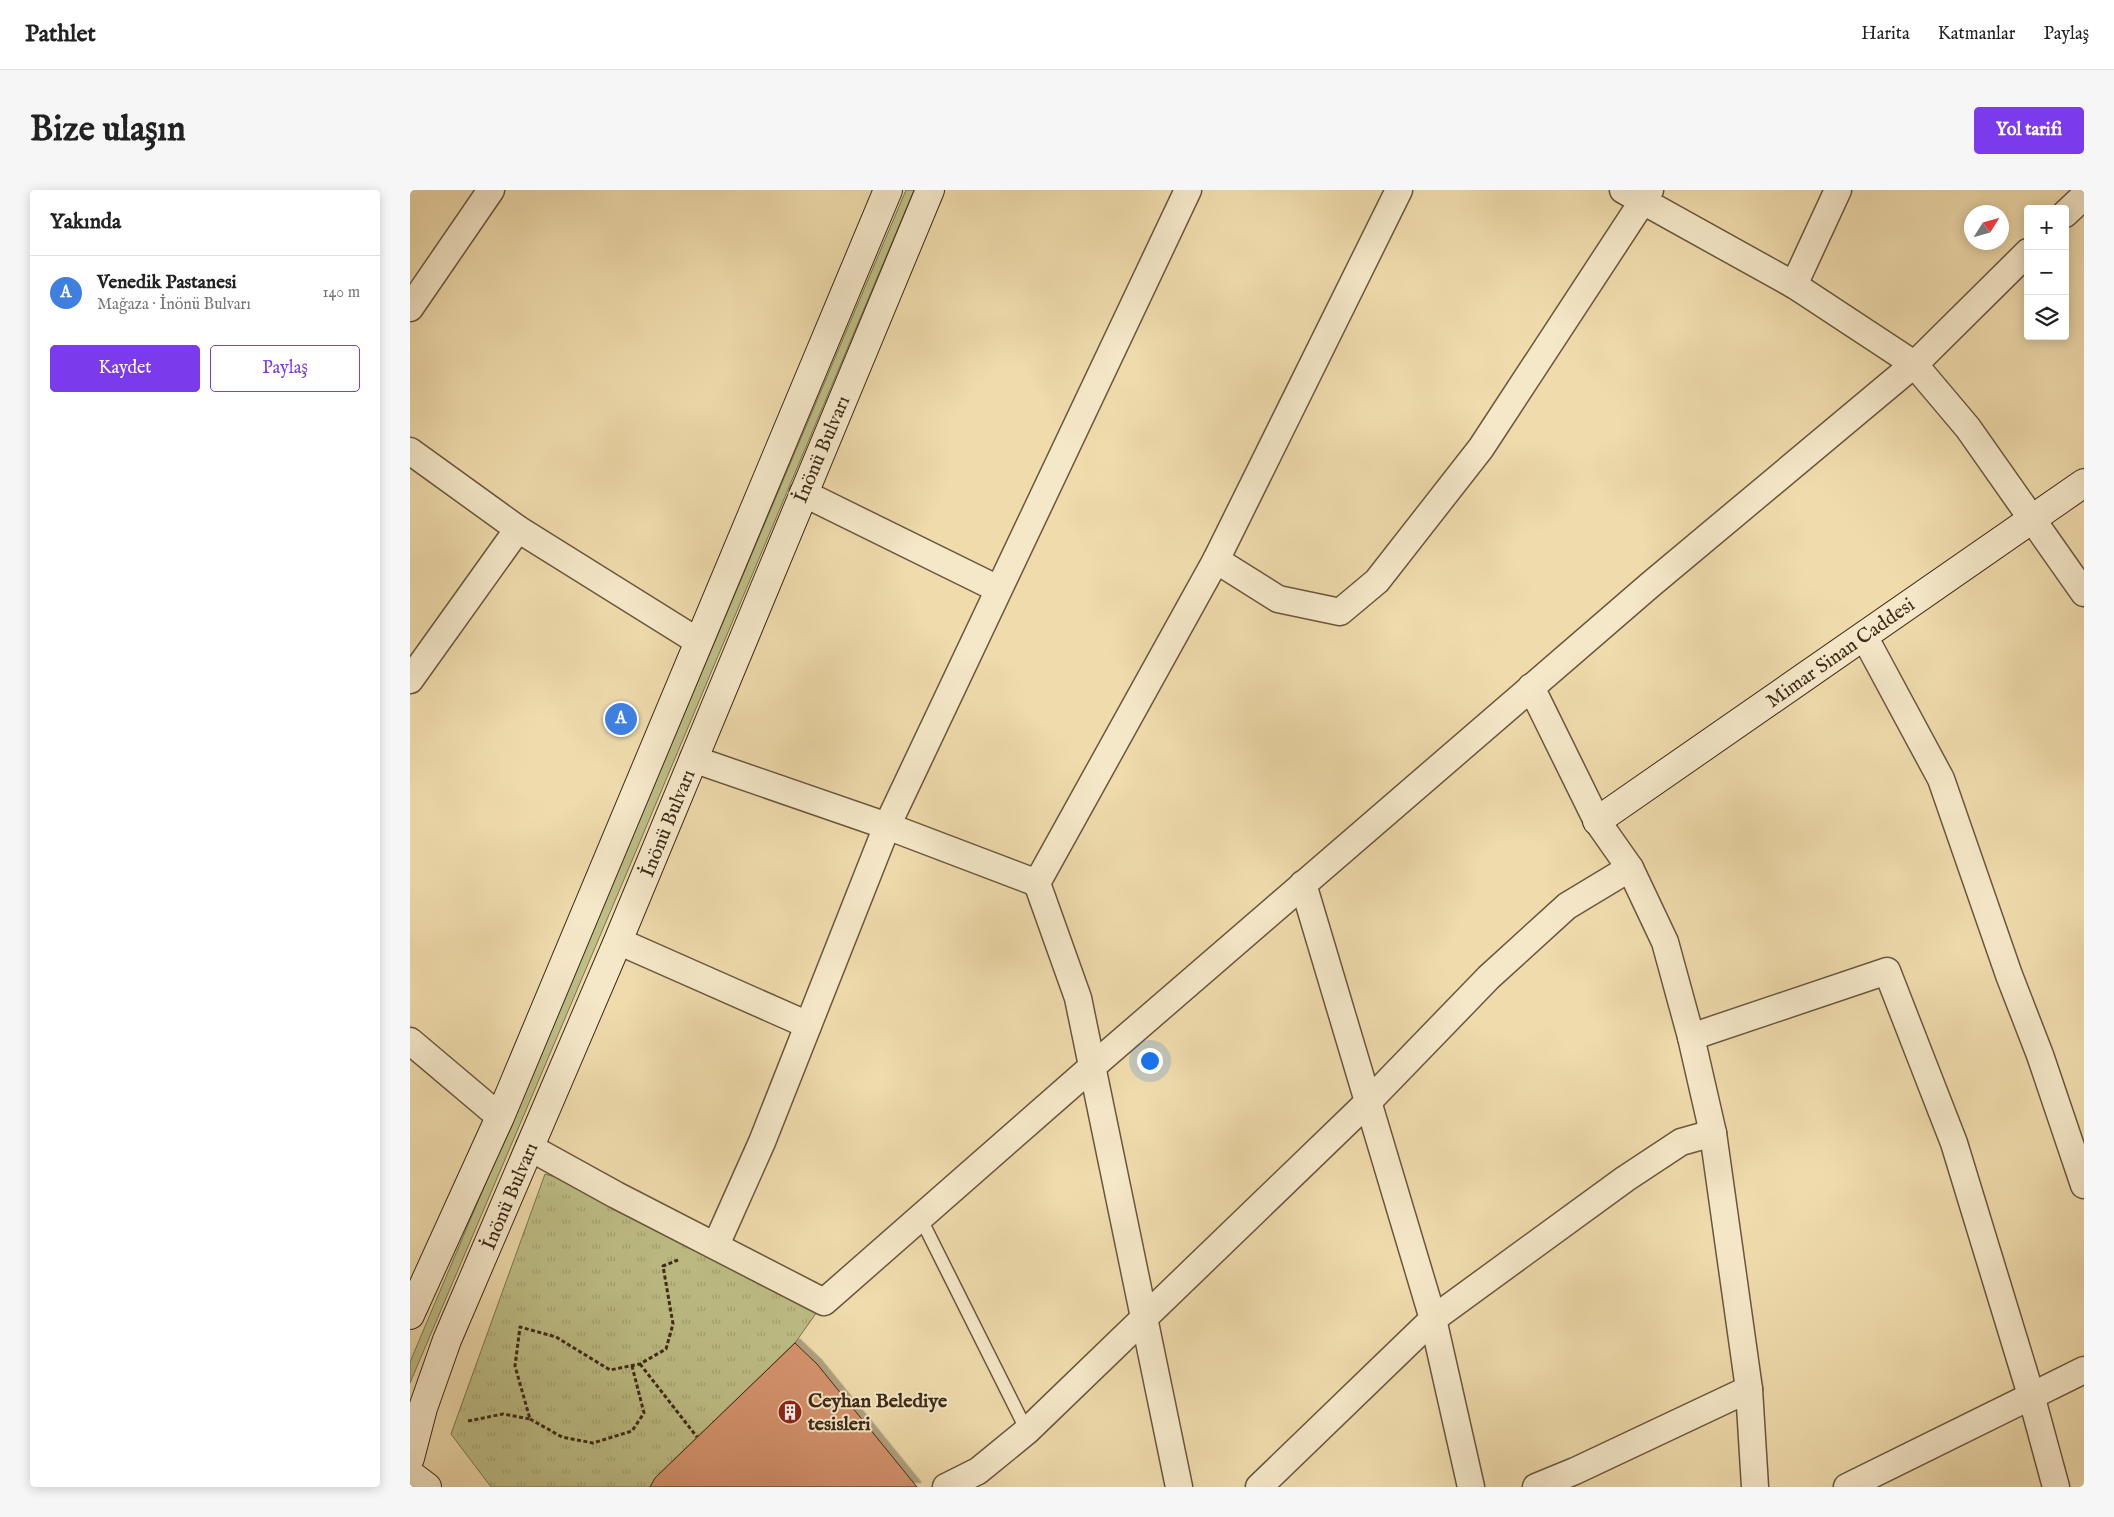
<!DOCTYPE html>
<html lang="tr">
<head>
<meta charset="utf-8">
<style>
  body { margin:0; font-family:"IM FELL English",serif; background:#f6f6f6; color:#222 }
  .controls { position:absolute; right:15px; top:15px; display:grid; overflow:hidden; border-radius:5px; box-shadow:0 2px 12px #0003 }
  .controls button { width:45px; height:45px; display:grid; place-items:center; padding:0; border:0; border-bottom:1px solid #e0e0e0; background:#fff; color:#222; font:25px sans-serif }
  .compass { position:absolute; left:1554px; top:15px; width:45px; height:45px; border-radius:50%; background:#fff; box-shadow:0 2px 12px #0003; rotate:53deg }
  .you { position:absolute; left:739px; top:870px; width:18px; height:18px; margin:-12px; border:4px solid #fff; border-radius:50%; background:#1a73e8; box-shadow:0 0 0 8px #1a73e833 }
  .badge { display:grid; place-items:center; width:32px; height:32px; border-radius:50%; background:#7c3aed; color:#fff; font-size:16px; font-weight:700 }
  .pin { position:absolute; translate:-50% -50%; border:2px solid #fff; box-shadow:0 1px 5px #0006 }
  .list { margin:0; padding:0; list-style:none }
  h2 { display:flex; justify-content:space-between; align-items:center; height:65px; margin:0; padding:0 20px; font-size:21px }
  h2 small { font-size:16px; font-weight:400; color:#767676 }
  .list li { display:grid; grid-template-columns:32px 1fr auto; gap:15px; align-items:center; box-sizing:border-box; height:75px; padding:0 20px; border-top:1px solid #e0e0e0 }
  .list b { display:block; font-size:19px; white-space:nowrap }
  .list p { margin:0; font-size:16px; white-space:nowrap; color:#767676 }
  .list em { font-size:16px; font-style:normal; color:#767676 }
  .actions { display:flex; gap:10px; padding:15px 20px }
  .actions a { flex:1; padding:11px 0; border:1px solid #7c3aed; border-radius:5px; text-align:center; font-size:18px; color:#7c3aed }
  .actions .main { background:#7c3aed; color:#fff }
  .icon { flex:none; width:28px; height:28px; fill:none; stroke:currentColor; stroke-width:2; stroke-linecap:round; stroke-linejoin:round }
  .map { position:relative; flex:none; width:1674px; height:1297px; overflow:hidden; border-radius:5px }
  header { display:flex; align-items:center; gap:30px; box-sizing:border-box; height:70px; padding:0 25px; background:#fff; border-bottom:1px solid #e0e0e0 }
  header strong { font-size:24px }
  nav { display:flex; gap:28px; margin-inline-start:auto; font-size:18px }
  .intro { display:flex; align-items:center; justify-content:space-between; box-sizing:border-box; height:120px; padding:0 30px }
  h1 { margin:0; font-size:35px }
  .button { padding:12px 22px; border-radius:5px; background:#7c3aed; color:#fff; font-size:18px; font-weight:700 }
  main { display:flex; gap:30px; padding:0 30px }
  aside { flex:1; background:#fff; border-radius:5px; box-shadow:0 2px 12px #0003 }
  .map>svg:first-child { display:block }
  .green { fill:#bebe86; stroke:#7e7450 }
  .park { fill:url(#park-tufts); stroke:#7e7450 }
  .building { fill:#d4936e; stroke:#3f2a19; filter:url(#shadow) }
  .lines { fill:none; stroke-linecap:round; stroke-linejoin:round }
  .lane-casing { stroke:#6b563e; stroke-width:15 }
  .street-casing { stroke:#6b563e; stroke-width:29 }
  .secondary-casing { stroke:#3f2a19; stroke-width:30 }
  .path { stroke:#3f2a19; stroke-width:3; stroke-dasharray:4 2.5; stroke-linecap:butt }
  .lane { stroke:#f5e8c9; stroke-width:12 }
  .street { stroke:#f5e8c9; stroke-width:26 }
  .secondary { stroke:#f5e8c9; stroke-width:28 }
  .labels { text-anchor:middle; stroke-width:4; stroke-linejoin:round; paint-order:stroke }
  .street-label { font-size:20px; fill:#3f2a19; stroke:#f5e8c9 }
  .poi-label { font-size:20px; font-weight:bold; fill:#3f2a19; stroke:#f5e8c9; text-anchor:start }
</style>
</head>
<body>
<header>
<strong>Pathlet</strong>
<nav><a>Harita</a><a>Katmanlar</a><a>Paylaş</a></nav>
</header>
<div class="intro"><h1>Bize ulaşın</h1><a class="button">Yol tarifi</a></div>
<main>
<aside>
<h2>Yakında<small></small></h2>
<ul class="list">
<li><span class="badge" style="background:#3f7fe0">A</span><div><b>Venedik Pastanesi</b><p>Mağaza · İnönü Bulvarı</p></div><em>140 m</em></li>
</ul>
<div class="actions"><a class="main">Kaydet</a><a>Paylaş</a></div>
</aside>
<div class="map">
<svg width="1674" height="1297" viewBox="0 0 1674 1297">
  <defs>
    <pattern id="park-tufts" width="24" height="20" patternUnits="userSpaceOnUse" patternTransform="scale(1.25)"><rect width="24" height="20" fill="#bebe86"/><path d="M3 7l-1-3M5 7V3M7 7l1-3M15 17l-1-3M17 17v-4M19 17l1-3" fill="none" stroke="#a4a373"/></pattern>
    <filter id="shadow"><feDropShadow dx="4.5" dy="-4.5" stdDeviation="0" flood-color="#0004"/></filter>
  </defs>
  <rect width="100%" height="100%" fill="#efdbac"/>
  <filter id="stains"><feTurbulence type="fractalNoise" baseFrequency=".004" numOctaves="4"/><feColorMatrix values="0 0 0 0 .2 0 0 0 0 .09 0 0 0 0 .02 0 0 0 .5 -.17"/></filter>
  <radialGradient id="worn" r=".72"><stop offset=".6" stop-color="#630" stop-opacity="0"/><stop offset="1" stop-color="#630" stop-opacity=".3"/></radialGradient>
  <!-- green -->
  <path class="green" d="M496 0H504L218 680 0 1193V1172Z"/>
  <!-- park -->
  <path class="park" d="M135 984 206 1005 414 1112 385 1153 246 1288 240 1297H81L41 1244Z"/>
  <!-- building -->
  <path class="building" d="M385 1153 407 1174 507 1297H240L245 1288Z"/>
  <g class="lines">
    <defs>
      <path id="lane" d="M510 1027 617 1241"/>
      <g id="street">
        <path d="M1213 0 1384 95 1504 174 1558 238 1674 403"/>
        <path d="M1655 24 1674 6"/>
        <path d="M1384 95 1428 0"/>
        <path d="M0 118 81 0"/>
        <path d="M0 261 108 339 289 452"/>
        <path d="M393 303 588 399"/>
        <path d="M806 370 868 409 930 422 967 391 1071 258 1240 0"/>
        <path d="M1454 446 1531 589 1599 785 1630 865 1674 995"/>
        <path d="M0 490 108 339"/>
        <path d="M1121 497 1187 631 1220 678 1255 752 1281 847 1303 943 1339 1199 1345 1297"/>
        <path d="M283 569 477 636 627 693 668 808 769 1297"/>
        <path d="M627 693 806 370 989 0"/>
        <path d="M893 694 1023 1129 1061 1297"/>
        <path d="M208 751 398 835"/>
        <path d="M1281 847 1477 781 1544 953 1621 1205 1646 1297"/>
        <path d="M0 851 90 927"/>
        <path d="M119 957 206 1005 414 1112 683 876 1240 395 1508 171 1618 62"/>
        <path d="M306 1055 352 952 477 636 778 0"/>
        <path d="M536 1297 568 1281 617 1241 958 912 1079 787 1157 716 1220 678"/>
        <path d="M849 1297 1023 1129 1215 989 1271 952 1303 943"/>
        <path d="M1126 1297 1165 1281 1339 1199"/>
        <path d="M1437 1297 1674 1180"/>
      </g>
      <g id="secondary">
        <path d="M1187 631 1674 293"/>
        <path d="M0 1125 90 927 478 0"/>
        <path d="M0 1268 13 1218 37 1150 208 751 520 0"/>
        <path d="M1 1285 17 1297"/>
      </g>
    </defs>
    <!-- lane casing -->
    <use href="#lane" class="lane-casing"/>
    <!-- street casing -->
    <use href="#street" class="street-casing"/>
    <!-- secondary casing -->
    <use href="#secondary" class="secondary-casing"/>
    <!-- path -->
    <g class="path">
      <path d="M230 1174 287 1247"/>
      <path d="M120 1229 152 1247 183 1253 222 1241 234 1223 222 1176"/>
      <path d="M58 1231 93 1224 120 1229 105 1176 110 1137 146 1147 200 1180 230 1174 256 1159 263 1134 253 1076 268 1070"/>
    </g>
    <!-- lane -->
    <use href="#lane" class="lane"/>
    <!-- street -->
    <use href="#street" class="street"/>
    <!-- secondary -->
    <use href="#secondary" class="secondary"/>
  </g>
  <!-- icons -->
  <defs>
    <symbol id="building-disc" viewBox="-11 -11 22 22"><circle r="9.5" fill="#8f2418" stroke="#f5e8c9"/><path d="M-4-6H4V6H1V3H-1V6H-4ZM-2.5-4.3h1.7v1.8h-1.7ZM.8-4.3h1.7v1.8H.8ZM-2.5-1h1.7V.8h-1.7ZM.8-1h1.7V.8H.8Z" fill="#fff"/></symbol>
  </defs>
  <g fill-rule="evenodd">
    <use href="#building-disc" x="366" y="1208" width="28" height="28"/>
  </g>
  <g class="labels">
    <!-- street labels -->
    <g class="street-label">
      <text transform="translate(411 259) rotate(-67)" y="7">İnönü Bulvarı</text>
      <text transform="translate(1430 462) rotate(-35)" y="7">Mimar Sinan Caddesi</text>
      <text transform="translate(257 633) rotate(-68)" y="7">İnönü Bulvarı</text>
      <text transform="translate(99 1006) rotate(-67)" y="7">İnönü Bulvarı</text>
    </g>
    <!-- poi labels -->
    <g class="poi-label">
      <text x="398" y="1217">Ceyhan Belediye<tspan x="398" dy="23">tesisleri</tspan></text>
    </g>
  </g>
  <rect width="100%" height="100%" filter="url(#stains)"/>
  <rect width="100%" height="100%" fill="url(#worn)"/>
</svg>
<div class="controls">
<button>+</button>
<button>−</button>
<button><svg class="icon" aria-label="layers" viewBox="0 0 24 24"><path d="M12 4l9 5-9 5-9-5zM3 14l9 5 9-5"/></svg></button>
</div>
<svg class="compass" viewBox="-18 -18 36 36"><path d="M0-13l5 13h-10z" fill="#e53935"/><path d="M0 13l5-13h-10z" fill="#767676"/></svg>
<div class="you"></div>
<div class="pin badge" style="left:211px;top:529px;background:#3f7fe0">A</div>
</div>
</main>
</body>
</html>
